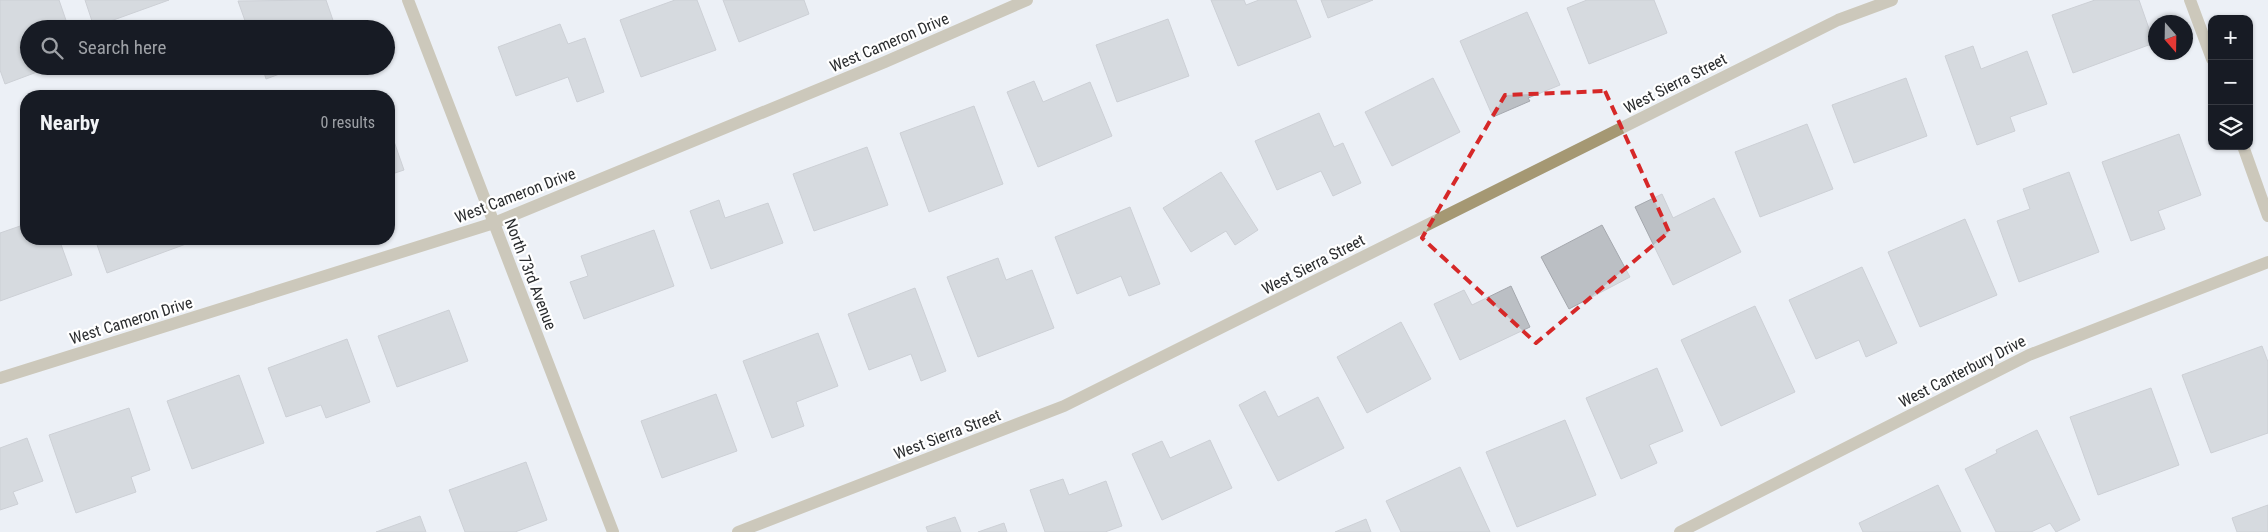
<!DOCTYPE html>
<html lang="en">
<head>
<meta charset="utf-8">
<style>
  body { margin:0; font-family:"Roboto Condensed",sans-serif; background:#20242c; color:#f1f3f6 }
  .controls { position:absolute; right:15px; top:15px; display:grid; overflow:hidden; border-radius:10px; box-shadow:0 1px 4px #0004 }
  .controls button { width:45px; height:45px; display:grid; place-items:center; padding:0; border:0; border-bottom:1px solid #363941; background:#171b24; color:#f1f3f6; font:25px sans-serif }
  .compass { position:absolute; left:2148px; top:15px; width:45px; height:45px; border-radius:50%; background:#171b24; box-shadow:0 1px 4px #0004; rotate:160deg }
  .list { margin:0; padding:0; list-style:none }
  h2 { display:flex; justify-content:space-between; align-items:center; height:65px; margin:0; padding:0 20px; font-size:21px }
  h2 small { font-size:16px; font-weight:400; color:#9ea1a6 }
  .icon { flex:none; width:28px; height:28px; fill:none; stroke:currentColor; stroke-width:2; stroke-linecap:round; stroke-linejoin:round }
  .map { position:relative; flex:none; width:2268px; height:532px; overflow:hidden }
  .search { position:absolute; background:#171b24; box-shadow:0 1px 4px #0004; left:20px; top:20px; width:375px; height:55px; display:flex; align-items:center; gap:12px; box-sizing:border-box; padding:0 18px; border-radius:28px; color:#9ea1a6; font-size:19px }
  .panel { position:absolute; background:#171b24; box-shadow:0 1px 4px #0004; left:20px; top:90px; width:375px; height:155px; border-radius:20px }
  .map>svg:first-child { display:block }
  .building { fill:#bbbfc4; stroke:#a5a8ae }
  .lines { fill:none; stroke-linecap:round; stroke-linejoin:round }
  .minor { stroke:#a59873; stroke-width:12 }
  .marked { fill:none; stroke:#d62828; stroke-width:4; stroke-dasharray:10 6; stroke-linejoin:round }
  .labels { text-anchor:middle; stroke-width:4.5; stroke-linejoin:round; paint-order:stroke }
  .street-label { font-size:16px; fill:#2b2d2f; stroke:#fff }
</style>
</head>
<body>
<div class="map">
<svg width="2268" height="532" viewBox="0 0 2268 532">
  <rect width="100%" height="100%" fill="#ecf0f6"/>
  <!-- building -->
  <g class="building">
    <path d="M0 0H59L69 29H29V66H53L5 84 0 70Z"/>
    <path d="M85 0H169L94 27Z"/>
    <path d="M326 0 336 29H248L238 1Z"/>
    <path d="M675 0H697L716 50 641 77 620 20Z"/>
    <path d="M723 0H804L809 14 739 42Z"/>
    <path d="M1211 0H1244L1246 5 1259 0H1296L1311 37 1238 66Z"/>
    <path d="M1321 0H1373L1328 18Z"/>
    <path d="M1587 0H1654L1667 33 1589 64 1567 8Z"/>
    <path d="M2095 0H2139L2154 43 2073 73 2052 15Z"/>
    <path d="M1527 12 1560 85 1528 98 1530 101 1493 117 1460 41Z"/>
    <path d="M1168 19 1189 76 1117 102 1096 45Z"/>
    <path d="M560 24 568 44 585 38 604 92 577 102 568 77 516 96 498 47Z"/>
    <path d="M1973 46 1981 69 2027 51 2047 104 2010 117 2015 131 1977 145 1945 56Z"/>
    <path d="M262 66H301L266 79Z"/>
    <path d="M1433 78 1460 132 1392 166 1365 112Z"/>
    <path d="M1906 78 1927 136 1854 163 1832 105Z"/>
    <path d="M1034 81 1043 102 1090 82 1112 136 1038 167 1007 92Z"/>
    <path d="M974 106 1003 184 929 212 900 133Z"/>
    <path d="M1319 113 1334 147 1343 143 1361 183 1333 196 1321 171 1277 190 1255 141Z"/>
    <path d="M1807 124 1833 189 1760 217 1735 152Z"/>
    <path d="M389 127 404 170 389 175Z"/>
    <path d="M2179 134 2201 195 2158 211 2165 229 2131 241 2102 162Z"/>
    <path d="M867 147 888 205 814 231 793 174Z"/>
    <path d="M1221 172 1258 230 1235 245 1226 231 1191 252 1163 208Z"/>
    <path d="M2069 172 2099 252 2019 282 1997 221 2030 209 2023 189Z"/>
    <path d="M1662 194 1673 218 1714 198 1741 252 1673 285 1635 207Z"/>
    <path d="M719 200 725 218 768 203 783 243 711 269 690 211Z"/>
    <path d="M1130 207 1160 284 1129 296 1121 276 1077 294 1055 237Z"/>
    <path d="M1965 219 1997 295 1920 327 1888 252Z"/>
    <path d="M26 224V239H59L72 275 0 301V233Z"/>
    <path d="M1602 225 1630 277 1569 309 1541 257Z"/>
    <path d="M654 230 674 286 584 319 570 282 588 276 581 256Z"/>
    <path d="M95 239H184L186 244 107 273Z"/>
    <path d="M998 258 1006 280 1032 270 1054 328 978 357 947 277Z"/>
    <path d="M1862 267 1897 343 1866 357 1859 340 1816 359 1789 300Z"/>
    <path d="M1511 286 1530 327 1460 360 1434 304 1464 290 1472 305Z"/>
    <path d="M915 288 946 371 921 381 911 354 869 370 848 314Z"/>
    <path d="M1755 306 1795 392 1721 426 1681 340Z"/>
    <path d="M449 310 468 361 397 387 378 336Z"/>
    <path d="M1401 322 1431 379 1367 413 1337 357Z"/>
    <path d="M818 333 838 386 796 402 804 426 772 438 743 361Z"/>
    <path d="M347 339 370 402 326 418 321 405 286 417 268 368Z"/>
    <path d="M2262 346 2268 362V433L2211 453 2182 375Z"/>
    <path d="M1657 368 1683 431 1649 445 1657 463 1621 479 1586 398Z"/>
    <path d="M239 375 264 443 192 469 167 401Z"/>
    <path d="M2151 388 2179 465 2098 495 2070 417Z"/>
    <path d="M1265 391 1278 417 1318 397 1344 448 1278 481 1239 405Z"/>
    <path d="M716 394 737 451 662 478 641 421Z"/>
    <path d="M129 408 150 470 131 477 136 492 76 513 49 435Z"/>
    <path d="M1565 420 1596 495 1517 527 1486 452Z"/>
    <path d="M2037 430 2080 520 2056 532 2050 523 2031 532H1996L1965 469 1997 453 1996 450Z"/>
    <path d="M27 438 43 481 13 492 18 504 0 510V448Z"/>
    <path d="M1210 440 1232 488 1162 520 1132 454 1162 441 1170 458Z"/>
    <path d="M526 462 547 520 515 532H465L449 490Z"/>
    <path d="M1460 467 1490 532H1401L1386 501Z"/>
    <path d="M1063 479 1069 495 1106 481 1122 526 1105 532H1045L1030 490Z"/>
    <path d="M1938 485 1961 532H1863L1859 523Z"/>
    <path d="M2268 505V532H2237L2232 518Z"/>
    <path d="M420 516 426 532H376Z"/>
    <path d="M955 517 961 532H928L926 527Z"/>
    <path d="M1366 519 1371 532H1335Z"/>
    <path d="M1004 523 1007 532H978Z"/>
  </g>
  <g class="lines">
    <!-- minor -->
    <g class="minor">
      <path d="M408 0 613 532"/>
      <path d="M2190 0 2212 59"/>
      <path d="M2243 146 2268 216"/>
      <path d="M0 378 494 223 885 62 1027 0"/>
      <path d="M738 532 1064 406 1838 20 1892 0"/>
      <path d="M1680 532 2029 355 2268 262"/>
    </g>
  </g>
  <!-- marked area -->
  <path d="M0 0H2268V532H0ZM1605 91 1669 232 1536 343 1422 238 1505 95Z" fill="#ecf0f6" fill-opacity=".55" fill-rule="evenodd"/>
  <path class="marked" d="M1605 91 1669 232 1536 343 1422 238 1505 95Z"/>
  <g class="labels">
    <!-- street labels -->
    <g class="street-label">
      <text transform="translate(889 42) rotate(-23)" y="6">West Cameron Drive</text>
      <text transform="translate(1675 83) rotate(-27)" y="6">West Sierra Street</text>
      <text transform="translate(515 195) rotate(-21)" y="6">West Cameron Drive</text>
      <text transform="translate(1313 264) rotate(-27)" y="6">West Sierra Street</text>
      <text transform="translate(531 274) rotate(69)" y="6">North 73rd Avenue</text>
      <text transform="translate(131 320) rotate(-17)" y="6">West Cameron Drive</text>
      <text transform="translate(1962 371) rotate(-27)" y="6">West Canterbury Drive</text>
      <text transform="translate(947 434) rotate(-21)" y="6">West Sierra Street</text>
    </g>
  </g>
</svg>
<div class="controls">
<button>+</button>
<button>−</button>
<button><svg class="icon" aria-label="layers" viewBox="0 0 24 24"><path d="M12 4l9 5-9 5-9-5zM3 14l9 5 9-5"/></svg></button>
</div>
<svg class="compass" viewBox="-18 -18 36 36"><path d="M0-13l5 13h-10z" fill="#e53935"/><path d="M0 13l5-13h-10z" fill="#9ea1a6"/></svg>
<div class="search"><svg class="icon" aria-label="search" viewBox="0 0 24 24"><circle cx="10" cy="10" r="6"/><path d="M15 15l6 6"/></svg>Search here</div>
<section class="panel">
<h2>Nearby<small>0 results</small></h2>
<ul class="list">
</ul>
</section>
</div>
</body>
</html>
